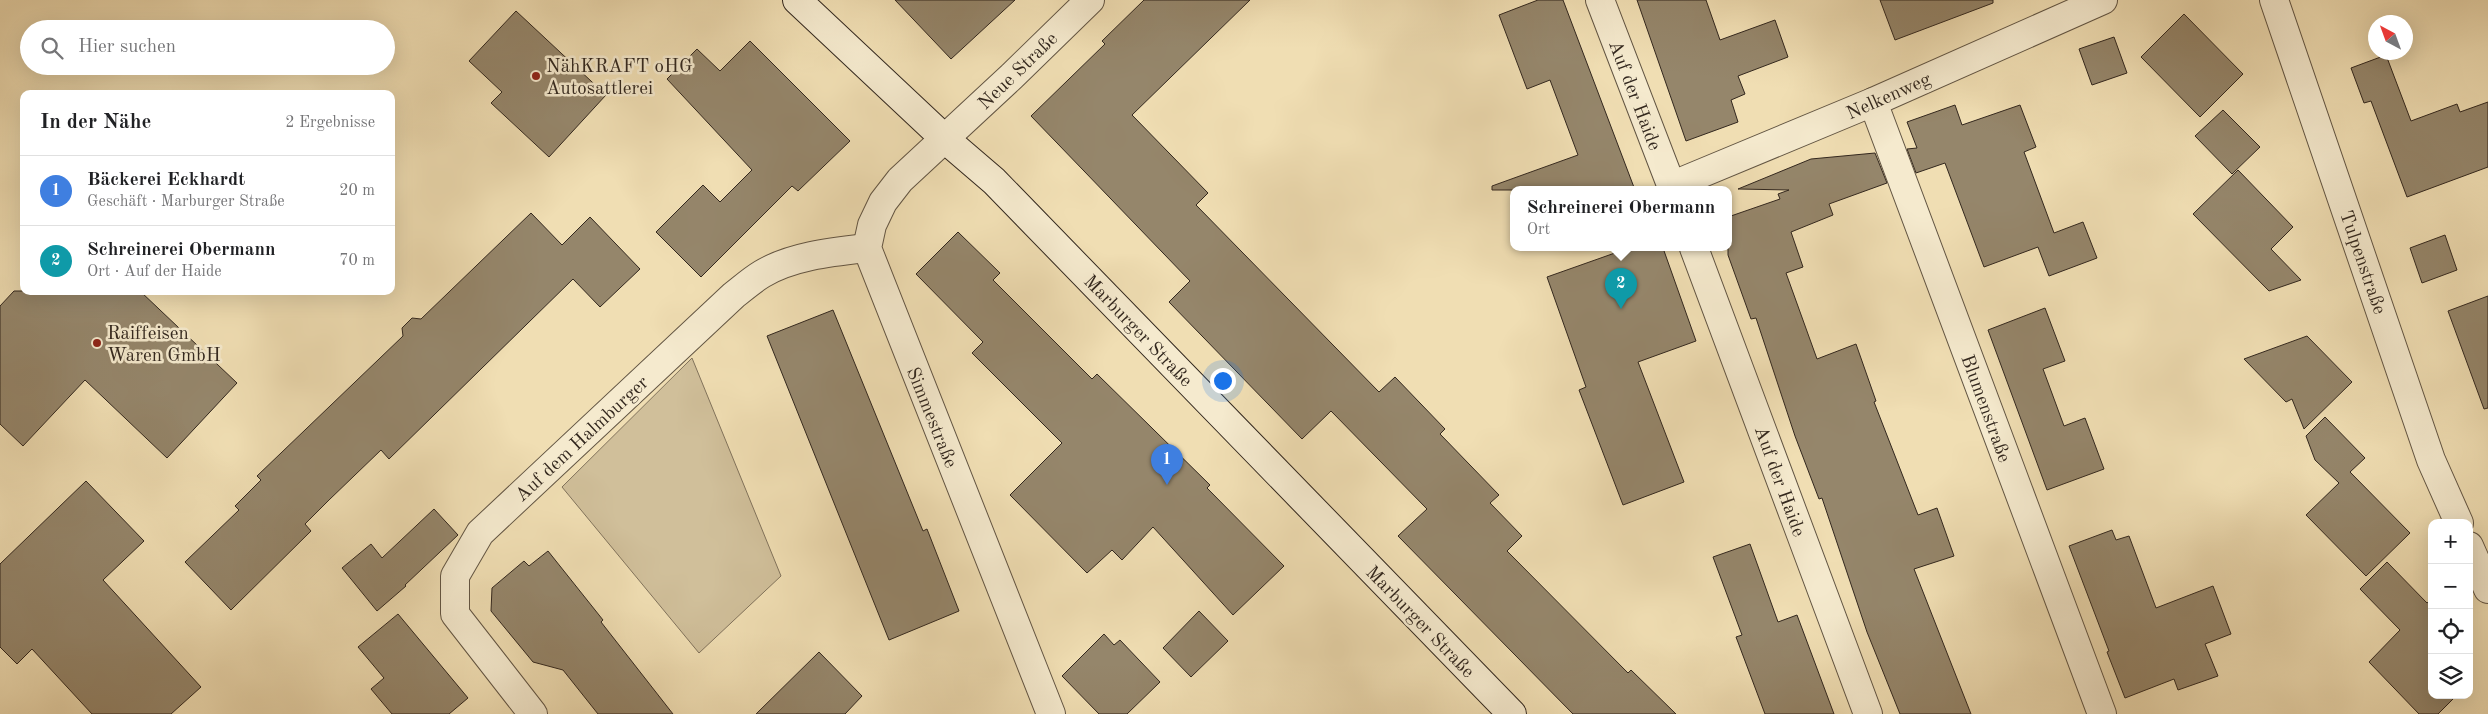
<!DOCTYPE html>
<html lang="de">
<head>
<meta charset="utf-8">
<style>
  body { margin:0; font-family:"Old Standard TT",serif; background:#f2f2f2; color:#202124 }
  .controls { position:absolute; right:15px; bottom:15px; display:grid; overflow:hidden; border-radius:10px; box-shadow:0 5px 20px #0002 }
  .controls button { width:45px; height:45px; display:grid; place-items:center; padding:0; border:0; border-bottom:1px solid #e0e0e0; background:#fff; color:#202124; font:25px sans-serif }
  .compass { position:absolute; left:2368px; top:15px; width:45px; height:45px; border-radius:50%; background:#fff; box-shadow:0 5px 20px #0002; rotate:319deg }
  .you { position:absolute; left:1222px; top:380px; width:18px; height:18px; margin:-12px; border:4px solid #fff; border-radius:50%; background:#1a73e8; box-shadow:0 0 0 8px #1a73e833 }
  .badge { display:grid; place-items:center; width:32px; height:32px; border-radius:50%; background:#8f2418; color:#fff; font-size:16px; font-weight:700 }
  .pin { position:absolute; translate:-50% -41px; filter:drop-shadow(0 1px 2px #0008) }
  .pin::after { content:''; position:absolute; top:26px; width:18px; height:15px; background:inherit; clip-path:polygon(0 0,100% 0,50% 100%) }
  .popup { position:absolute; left:1510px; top:186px; width:222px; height:65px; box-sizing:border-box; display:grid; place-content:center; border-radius:10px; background:#fff; filter:drop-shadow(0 1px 4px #0005); font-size:16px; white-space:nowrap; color:#757577 }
  .popup b { font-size:19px; color:#202124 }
  .popup::after { content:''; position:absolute; left:50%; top:100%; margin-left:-10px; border:10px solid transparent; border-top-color:#fff }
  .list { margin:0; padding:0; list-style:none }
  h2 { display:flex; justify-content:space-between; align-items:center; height:65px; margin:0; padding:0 20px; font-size:21px }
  h2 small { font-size:16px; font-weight:400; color:#757577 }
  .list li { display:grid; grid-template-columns:32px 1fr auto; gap:15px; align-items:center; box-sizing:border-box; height:70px; padding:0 20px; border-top:1px solid #e0e0e0 }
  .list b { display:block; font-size:19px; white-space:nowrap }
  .list p { margin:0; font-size:16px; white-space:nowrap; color:#757577 }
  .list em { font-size:16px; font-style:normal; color:#757577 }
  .icon { flex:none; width:28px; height:28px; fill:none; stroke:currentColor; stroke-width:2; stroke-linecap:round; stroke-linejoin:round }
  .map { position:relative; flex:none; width:2488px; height:714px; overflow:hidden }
  .search { position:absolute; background:#fff; box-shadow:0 5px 20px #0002; left:20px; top:20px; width:375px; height:55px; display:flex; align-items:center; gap:12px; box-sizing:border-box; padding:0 18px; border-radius:28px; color:#757577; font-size:19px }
  .panel { position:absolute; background:#fff; box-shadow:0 5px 20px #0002; left:20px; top:90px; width:375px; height:205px; border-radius:10px }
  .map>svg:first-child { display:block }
  .green { fill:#d0bf9a; stroke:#81735c }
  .building { fill:#95866b; stroke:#32271e }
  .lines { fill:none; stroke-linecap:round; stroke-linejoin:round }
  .street-casing { stroke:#625543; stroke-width:30 }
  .secondary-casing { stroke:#32271e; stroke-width:30 }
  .street { stroke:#f5eace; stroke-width:28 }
  .secondary { stroke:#f5eace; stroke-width:28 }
  .poi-dot { fill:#8f2418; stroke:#f5eace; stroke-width:2 }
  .labels { text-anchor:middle; stroke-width:5; stroke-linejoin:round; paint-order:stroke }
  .poi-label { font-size:19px; fill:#32271e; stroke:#f5eace; text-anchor:start }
  .street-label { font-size:19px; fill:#32271e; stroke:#f5eace }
</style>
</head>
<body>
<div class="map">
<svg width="2488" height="714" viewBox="0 0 2488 714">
  <rect width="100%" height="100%" fill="#f0deb3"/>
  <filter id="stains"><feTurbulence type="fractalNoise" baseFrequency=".004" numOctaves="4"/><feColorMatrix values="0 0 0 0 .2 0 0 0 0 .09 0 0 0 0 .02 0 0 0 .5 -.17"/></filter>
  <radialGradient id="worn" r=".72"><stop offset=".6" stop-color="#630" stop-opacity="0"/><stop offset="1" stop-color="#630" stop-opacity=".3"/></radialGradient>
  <!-- green -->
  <path class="green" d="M692 358 781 576 699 653 562 487Z"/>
  <!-- building -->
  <g class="building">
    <path d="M895 0H1015L951 59Z"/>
    <path d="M1144 0H1250L1132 115 1208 193 1196 205 1379 392 1395 377 1445 429 1440 434 1499 495 1490 503 1522 536 1507 551 1628 673 1631 670 1676 714H1573L1398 536 1427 509 1331 411 1302 439 1169 302 1190 281 1031 116 1105 44 1102 41Z"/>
    <path d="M1538 0H1563L1635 190H1492V186L1578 155 1550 80 1527 89 1499 15Z"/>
    <path d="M1637 0H1706L1720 40 1775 20 1788 57 1738 76 1745 94 1731 100 1738 122 1686 141Z"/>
    <path d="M1880 0H1993V3L1895 40Z"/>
    <path d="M516 11 606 95 549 157 491 103 502 92 469 61Z"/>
    <path d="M2184 14 2243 74 2200 117 2141 57Z"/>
    <path d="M2114 37 2127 73 2092 85 2079 49Z"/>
    <path d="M750 41 850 141 798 191 792 186 701 277 656 232 703 185 720 202 752 170 667 79 697 49 720 71Z"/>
    <path d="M2386 55 2411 121 2457 104 2460 112 2488 102V167L2407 197 2371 101 2364 103 2351 68Z"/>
    <path d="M1955 105 1962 125 2020 105 2036 147 2024 152 2054 233 2083 222 2097 258 2049 276 2038 247 1984 267 1945 163 1916 173 1907 149 1917 148 1907 122Z"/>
    <path d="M2223 110 2260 147 2232 174 2195 136Z"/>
    <path d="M1875 153 1887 183 1829 204 1833 215 1791 232 1803 267 1786 273 1817 359 1856 344 1876 401 1874 402 1918 515 1937 508 1954 556 1914 569 1971 714H1900L1867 632 1822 498 1819 499 1795 436 1756 318 1751 319 1728 255V217L1780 199 1778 194 1789 190 1738 189 1811 159Z"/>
    <path d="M2238 170 2293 227 2271 249 2301 280 2269 291 2193 214Z"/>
    <path d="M531 213 562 245 590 217 640 269 600 307 573 279 389 459 381 450 329 500 305 524 311 531 231 610 185 562 239 510 235 506 261 480 257 476 403 336 402 328 412 318 421 319Z"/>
    <path d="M958 232 1000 273 993 280 1092 379 1097 374 1210 485 1207 488 1284 566 1233 615 1153 527 1122 560 1112 550 1087 573 1010 495 1062 443 972 353 983 342 916 274Z"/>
    <path d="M2445 235 2457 270 2422 283 2410 248Z"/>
    <path d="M1629 248H1663L1696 341 1638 362 1684 482 1623 505 1579 390 1586 387 1547 277Z"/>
    <path d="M14 291H140L237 383 167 458 85 380 23 446 0 424V306Z"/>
    <path d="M2488 296V408L2484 409 2448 311Z"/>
    <path d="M2045 308 2065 361 2043 369 2064 426 2085 418 2104 469 2047 490 1988 330Z"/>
    <path d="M833 310 923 531 927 529 959 611 889 640 767 336Z"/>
    <path d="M2307 336 2352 382 2304 429 2292 399 2286 402 2244 359Z"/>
    <path d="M2325 417 2365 458 2350 472 2410 533 2366 576 2306 515 2339 483 2315 460 2306 436Z"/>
    <path d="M86 481 144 541 103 580 201 687 171 714H92L32 649 17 664 0 647V564Z"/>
    <path d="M434 509 458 535 405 585 406 586 377 611 342 568 371 544 382 558Z"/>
    <path d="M2112 530 2116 540 2129 536 2156 608 2213 586 2231 634 2205 644 2218 676 2178 690 2174 679 2125 698 2107 652 2109 651 2069 546Z"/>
    <path d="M1750 544 1778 622 1797 615 1834 714H1765L1736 637 1742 635 1713 557Z"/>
    <path d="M548 551 603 620 601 622 673 714H598L563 670 533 662 491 611 492 588 524 561 529 566Z"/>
    <path d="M2387 562 2427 603 2432 599V695H2457L2438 714H2419L2369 662 2400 630 2360 589Z"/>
    <path d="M1199 611 1228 641 1191 677 1163 648Z"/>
    <path d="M398 614 468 698 449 714H392L371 689 384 678 358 647Z"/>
    <path d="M1104 634 1114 645 1120 640 1160 682 1127 714H1099L1062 676Z"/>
    <path d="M819 652 862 696 845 714H756Z"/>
  </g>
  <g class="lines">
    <defs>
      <g id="street">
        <path d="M1600 0 1673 190"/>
        <path d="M2274 0 2431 460 2459 523"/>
        <path d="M1873 102 2102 714"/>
        <path d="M1671 186 1873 102 2103 0"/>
        <path d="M1694 248 1868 714"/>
        <path d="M2469 546 2488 589"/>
        <path d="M533 714 455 614V576L480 533 734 295C743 288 752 280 762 274 792 256 832 252 867 248"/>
        <path d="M1051 714 867 248 872 225 883 202 900 180 1012 76 1090 0"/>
      </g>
      <path id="secondary" d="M797 0 945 139 994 181 1512 714"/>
    </defs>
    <!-- street casing -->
    <use href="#street" class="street-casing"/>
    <!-- secondary casing -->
    <use href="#secondary" class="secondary-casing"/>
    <!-- street -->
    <use href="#street" class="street"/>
    <!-- secondary -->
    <use href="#secondary" class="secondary"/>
  </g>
  <!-- markers -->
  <g class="poi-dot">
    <circle cx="536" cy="76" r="5"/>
    <circle cx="97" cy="343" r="5"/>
  </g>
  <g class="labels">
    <!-- poi labels -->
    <g class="poi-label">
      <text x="546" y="72">NähKRAFT oHG<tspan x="546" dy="22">Autosattlerei</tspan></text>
      <text x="107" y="339">Raiffeisen<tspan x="107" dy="22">Waren GmbH</tspan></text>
    </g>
    <!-- street labels -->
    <g class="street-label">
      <text transform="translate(1017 70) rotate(-44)" y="7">Neue Straße</text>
      <text transform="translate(1636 95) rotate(69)" y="7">Auf der Haide</text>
      <text transform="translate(1888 95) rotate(-24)" y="7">Nelkenweg</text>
      <text transform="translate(2364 262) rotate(71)" y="7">Tulpenstraße</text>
      <text transform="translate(1139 330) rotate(46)" y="7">Marburger Straße</text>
      <text transform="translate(1987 408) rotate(70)" y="7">Blumenstraße</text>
      <text transform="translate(933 417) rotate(68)" y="7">Simmestraße</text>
      <text transform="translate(581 438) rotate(-43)" y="7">Auf dem Halmburger</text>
      <text transform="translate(1781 481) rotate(70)" y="7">Auf der Haide</text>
      <text transform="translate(1421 621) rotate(46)" y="7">Marburger Straße</text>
    </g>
  </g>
  <rect width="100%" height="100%" filter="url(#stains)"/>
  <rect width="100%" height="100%" fill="url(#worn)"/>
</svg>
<div class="controls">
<button>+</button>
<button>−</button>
<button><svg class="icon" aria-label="locate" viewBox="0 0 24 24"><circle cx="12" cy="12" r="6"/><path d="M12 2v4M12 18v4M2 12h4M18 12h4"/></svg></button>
<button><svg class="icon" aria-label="layers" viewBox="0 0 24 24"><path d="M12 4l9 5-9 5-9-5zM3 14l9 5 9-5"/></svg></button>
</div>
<svg class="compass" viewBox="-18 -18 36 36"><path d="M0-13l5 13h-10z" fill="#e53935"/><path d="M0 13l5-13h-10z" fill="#757577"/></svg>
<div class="you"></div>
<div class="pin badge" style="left:1167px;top:485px;background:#3f7fe0">1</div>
<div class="pin badge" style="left:1621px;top:309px;background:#0f9aa8">2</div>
<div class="popup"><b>Schreinerei Obermann</b>Ort</div>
<div class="search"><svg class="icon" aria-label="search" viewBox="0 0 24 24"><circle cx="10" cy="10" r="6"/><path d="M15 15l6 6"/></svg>Hier suchen</div>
<section class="panel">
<h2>In der Nähe<small>2 Ergebnisse</small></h2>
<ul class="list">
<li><span class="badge" style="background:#3f7fe0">1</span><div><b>Bäckerei Eckhardt</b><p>Geschäft · Marburger Straße</p></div><em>20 m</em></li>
<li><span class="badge" style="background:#0f9aa8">2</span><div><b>Schreinerei Obermann</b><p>Ort · Auf der Haide</p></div><em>70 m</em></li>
</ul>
</section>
</div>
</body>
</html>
